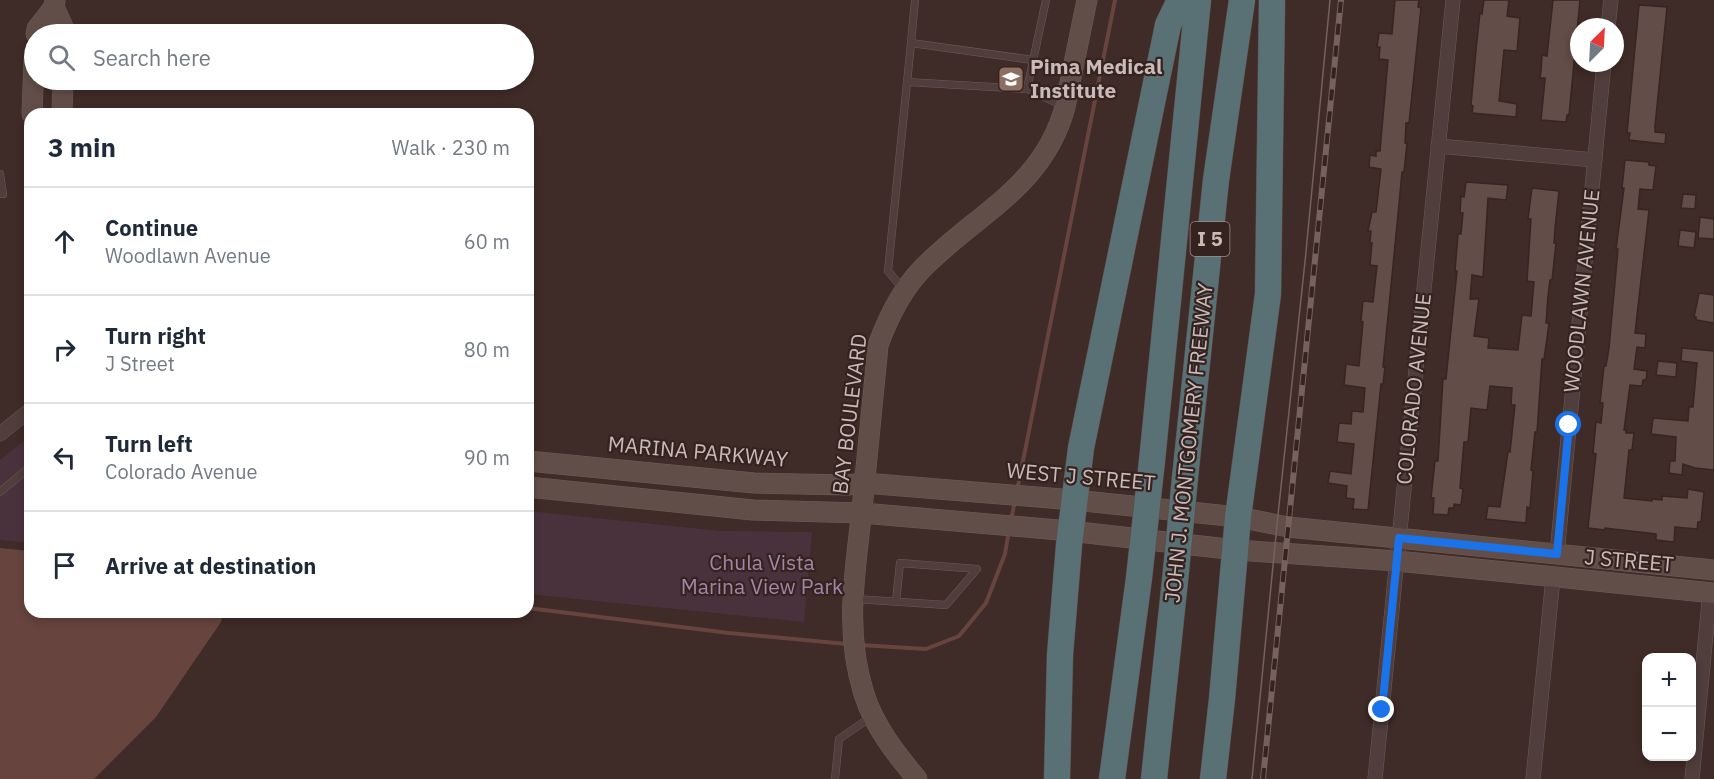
<!DOCTYPE html>
<html lang="en">
<head>
<meta charset="utf-8">
<style>
  body { margin:0; font-family:"IBM Plex Sans",sans-serif; background:#f6f6f7; color:#1f2937 }
  .controls { position:absolute; right:18px; bottom:18px; display:grid; overflow:hidden; border-radius:12px; box-shadow:0 3px 9px #0003 }
  .controls button { width:54px; height:54px; display:grid; place-items:center; padding:0; border:0; border-bottom:2px solid #e0e1e3; background:#fff; color:#1f2937; font:30px sans-serif }
  .compass { position:absolute; left:1570px; top:18px; width:54px; height:54px; border-radius:50%; background:#fff; box-shadow:0 3px 9px #0003; rotate:24deg }
  .stop { position:absolute; width:18px; height:18px; margin:-14px; border:4px solid #1a73e8; border-radius:50%; background:#fff }
  .stop.end { background:#1a73e8; border-color:#fff; box-shadow:0 2px 6px #0008 }
  .list { margin:0; padding:0; list-style:none }
  h2 { display:flex; justify-content:space-between; align-items:center; height:78px; margin:0; padding:0 24px; font-size:26px }
  h2 small { font-size:20px; font-weight:400; color:#747a83 }
  .list li { display:grid; grid-template-columns:39px 1fr auto; gap:18px; align-items:center; box-sizing:border-box; height:108px; padding:0 24px; border-top:2px solid #e0e1e3 }
  .list b { display:block; font-size:22px; white-space:nowrap }
  .list p { margin:0; font-size:20px; white-space:nowrap; color:#747a83 }
  .list em { font-size:20px; font-style:normal; color:#747a83 }
  .icon { flex:none; width:33px; height:33px; fill:none; stroke:currentColor; stroke-width:2; stroke-linecap:round; stroke-linejoin:round }
  .map { position:relative; flex:none; width:1714px; height:779px; overflow:hidden }
  .search { position:absolute; background:#fff; box-shadow:0 3px 9px #0003; left:24px; top:24px; width:510px; height:66px; display:flex; align-items:center; gap:15px; box-sizing:border-box; padding:0 21px; border-radius:33px; color:#747a83; font-size:22px }
  .panel { position:absolute; background:#fff; box-shadow:0 3px 9px #0003; left:24px; top:108px; width:510px; height:510px; border-radius:18px }
  .map>svg:first-child { display:block }
  .green { fill:#4a323d }
  .water { fill:#67443e }
  .lines { fill:none; stroke-linecap:round; stroke-linejoin:round }
  .stream { stroke:#67443e; stroke-width:4 }
  .building { fill:#634d48; stroke:#372522; stroke-width:1.5 }
  .lane-casing { stroke:#6d5c59; stroke-width:8 }
  .street-casing { stroke:#6d5c59; stroke-width:15 }
  .secondary-casing { stroke:#6d5c59; stroke-width:21 }
  .highway-casing { stroke:#5a4946; stroke-width:27 }
  .lane { stroke:#4f3e3b; stroke-width:7 }
  .street { stroke:#4f3e3b; stroke-width:14 }
  .secondary { stroke:#624e49; stroke-width:20 }
  .highway { stroke:#597075; stroke-width:26 }
  .tram { stroke:#76615d; stroke-width:1.5 }
  .rail-casing { stroke:#76615d; stroke-width:6 }
  .rail { stroke:#352320; stroke-width:4; stroke-dasharray:11; stroke-linecap:butt }
  .highway-bridge-casing { stroke:#5a4946; stroke-width:27; stroke-linecap:butt }
  .highway-bridge { stroke:#597075; stroke-width:26 }
  .route { stroke:#1a73e8; stroke-width:8 }
  .labels { text-anchor:middle; stroke-width:4.5; stroke-linejoin:round; paint-order:stroke }
  .shield { fill:#352320; stroke:#9d8d8a; stroke-width:1.5 }
  .shield-label { font-size:20px; font-weight:bold; fill:#cabbb8 }
  .poi-label { font-size:21px; font-weight:bold; fill:#cabbb8; stroke:#352320; text-anchor:start }
  .street-label { font-size:21px; fill:#cabbb8; stroke:#352320 }
  .park-label { font-size:21px; fill:#a285a8; stroke:#352320 }
</style>
</head>
<body>
<div class="map">
<svg width="1714" height="779" viewBox="0 0 1714 779">
  <rect width="100%" height="100%" fill="#3f2b27"/>
  <!-- green -->
  <g class="green">
    <path d="M30 436V543L0 540V460Z"/>
    <path d="M528 511 721 531 812 532 804 622 528 594Z"/>
  </g>
  <!-- water -->
  <path class="water" d="M0 548 30 551V612H223L221 622 156 717 94 779H0Z"/>
  <g class="lines">
    <!-- stream -->
    <g class="stream">
      <path d="M1017 491 1115 0"/>
      <path d="M1011 520 1015 501"/>
      <path d="M528 608 729 633 847 644"/>
      <path d="M860 645 926 649 959 636 986 603 1005 554 1009 530"/>
    </g>
  </g>
  <!-- building -->
  <g class="building">
    <path d="M1395 0H1419L1418 7 1421 8 1409 123H1406L1405 143H1407L1404 172H1402L1397 225 1383 367H1385L1383 384H1381L1368 510 1353 509 1354 499 1346 498 1347 486 1328 483 1330 471 1351 474 1354 444 1337 442 1339 423 1351 424 1352 411 1363 412 1365 388 1344 385 1346 364 1359 366 1363 322 1361 321 1363 301 1373 302 1377 266 1370 265 1372 243H1370L1371 231H1368L1372 212H1376L1381 169 1369 167 1370 155 1376 156V151H1380L1388 60 1379 59 1380 47H1377L1379 33 1392 34Z"/>
    <path d="M1484 0H1509L1507 16 1520 18 1517 51 1504 50 1499 101 1517 104 1516 117 1472 113 1473 106 1471 105 1476 50 1480 13 1482 14Z"/>
    <path d="M1553 0H1580L1569 115H1567L1566 122 1541 120 1545 80V78H1540L1541 71 1542 55 1547 56Z"/>
    <path d="M1639 5 1667 7 1655 126V132L1666 133 1665 144 1629 140 1630 133H1627Z"/>
    <path d="M1625 160 1649 162V165L1656 166 1653 190 1640 189 1638 209 1649 210 1635 333 1646 334 1645 348 1637 347 1634 369 1647 371 1646 380H1643L1642 386 1630 385 1624 430H1626V433H1634L1632 450H1629L1624 498 1652 501V499L1662 500V496L1687 498 1688 489 1704 492 1701 522H1698L1697 529 1675 527 1674 542 1656 540V534L1605 528V530L1588 528 1596 454 1593 453 1596 422 1601 423 1603 403H1600L1604 366H1606L1609 348 1618 249H1616L1624 188H1622Z"/>
    <path d="M1466 182 1508 185 1506 200 1488 198 1483 277 1472 275 1470 299H1479L1474 336 1489 338 1488 348 1518 350 1522 315 1531 316 1532 305 1534 282 1527 281 1531 219H1528L1532 188 1559 191 1555 228 1554 243H1556L1552 280H1550L1548 296 1546 323H1549L1547 338 1544 359H1542L1537 432H1535L1531 470 1533 471 1530 508 1527 507 1526 523 1486 519 1488 506 1500 507 1508 452H1510L1515 405H1511L1512 388 1490 386 1487 410 1471 408 1468 442H1464L1460 488 1463 489 1461 505 1454 504V508H1449L1448 515 1433 514 1434 498H1431L1435 461H1438L1443 379H1446L1457 271H1455L1458 234H1461L1463 213H1460L1461 196 1464 197Z"/>
    <path d="M1683 194 1696 195 1695 209 1681 208Z"/>
    <path d="M1700 217 1714 219V239L1698 238Z"/>
    <path d="M1680 230 1696 232 1694 248 1678 246Z"/>
    <path d="M1699 293 1714 295V323L1696 320V317H1694Z"/>
    <path d="M1682 348 1714 351V470L1695 468 1683 464 1682 475 1669 473 1670 461H1675L1676 437 1651 434 1653 418 1688 421 1689 407H1693L1697 363 1681 361Z"/>
    <path d="M1658 361 1677 363 1676 377 1656 375Z"/>
  </g>
  <g class="lines">
    <defs>
      <g id="lane">
        <path d="M915 0 911 43 1033 60"/>
        <path d="M1046 0 1027 89 1063 106"/>
        <path d="M907 82 1027 89"/>
        <path d="M0 174 3 194H0"/>
        <path d="M903 289 888 271 911 43"/>
        <path d="M0 492 30 467"/>
        <path d="M855 599 946 605 977 569 900 563 896 602"/>
        <path d="M835 779 839 739 871 717"/>
      </g>
      <g id="street">
        <path d="M1608 27 1611 0"/>
        <path d="M1438 146 1595 160"/>
        <path d="M0 434 30 410"/>
        <path d="M1557 554 1604 63"/>
        <path d="M1375 779 1453 0"/>
        <path d="M1533 779 1553 578"/>
        <path d="M1692 779 1710 592"/>
      </g>
      <g id="secondary">
        <path d="M55 0 54 7 65 31V34"/>
        <path d="M36 34 37 29 54 7"/>
        <path d="M32 114 34 60"/>
        <path d="M62 114 63 80"/>
        <path d="M528 461 754 483 847 485 864 483 1074 500 1238 517 1288 527 1714 570"/>
        <path d="M528 487 753 510 862 513 1070 531 1236 550 1397 561 1714 593"/>
        <path d="M917 779C896 754 874 726 864 694 844 630 855 574 862 509 867 455 873 400 878 345 888 318 901 291 921 270 975 214 1043 188 1065 107L1087 0"/>
      </g>
      <g id="highway">
        <path d="M1152 461 1198 0"/>
        <path d="M1185 478 1216 180 1242 0"/>
        <path d="M1057 779 1060 655 1069 545 1081 448 1168 25 1180 0"/>
        <path d="M1112 779 1139 578"/>
        <path d="M1154 779 1176 571"/>
        <path d="M1213 779 1222 699 1238 517 1268 294 1272 0"/>
      </g>
    </defs>
    <!-- lane casing -->
    <use href="#lane" class="lane-casing"/>
    <!-- street casing -->
    <use href="#street" class="street-casing"/>
    <!-- secondary casing -->
    <use href="#secondary" class="secondary-casing"/>
    <!-- highway casing -->
    <use href="#highway" class="highway-casing"/>
    <!-- lane -->
    <use href="#lane" class="lane"/>
    <!-- street -->
    <use href="#street" class="street"/>
    <!-- secondary -->
    <use href="#secondary" class="secondary"/>
    <!-- highway -->
    <use href="#highway" class="highway"/>
    <!-- tram -->
    <path class="tram" d="M1252 779 1278 515 1306 252 1330 0"/>
    <defs>
      <path id="rail" d="M1263 779 1341 0"/>
    </defs>
    <!-- rail casing -->
    <use href="#rail" class="rail-casing"/>
    <!-- rail -->
    <use href="#rail" class="rail"/>
    <defs>
      <g id="highway-bridge">
        <path d="M1176 571 1185 478"/>
        <path d="M1139 578 1152 461"/>
      </g>
    </defs>
    <!-- highway-bridge casing -->
    <use href="#highway-bridge" class="highway-bridge-casing"/>
    <!-- highway-bridge -->
    <use href="#highway-bridge" class="highway-bridge"/>
  </g>
  <g class="lines">
    <!-- route -->
    <path class="route" d="M1382 710 1399 538 1557 554 1569 425"/>
  </g>
  <!-- icons -->
  <defs>
    <symbol id="university-square" viewBox="-11 -11 22 22"><rect x="-9" y="-9" width="18" height="18" rx="4" fill="#8d6e63" stroke="#352320"/><path d="M0-5L7-2L0 1L-7-2ZM-4 1L0 2.5L4 1V4Q0 6-4 4Z" fill="#fff"/></symbol>
  </defs>
  <g fill-rule="evenodd">
    <use href="#university-square" x="996" y="64" width="30" height="30"/>
  </g>
  <g class="labels">
    <!-- shield labels -->
    <rect class="shield" x="1190.5" y="222" width="39" height="34" rx="4.5"/>
    <g class="shield-label">
      <text x="1210" y="246">I 5</text>
    </g>
    <!-- poi labels -->
    <g class="poi-label">
      <text x="1030" y="74">Pima Medical<tspan x="1030" dy="24">Institute</tspan></text>
    </g>
    <!-- street labels -->
    <g class="street-label">
      <text transform="translate(1582 291) rotate(-84)" y="7">WOODLAWN AVENUE</text>
      <text transform="translate(1414 389) rotate(-84)" y="7">COLORADO AVENUE</text>
      <text transform="translate(850 414) rotate(-83)" y="7">BAY BOULEVARD</text>
      <text transform="translate(1189 443) rotate(-84)" y="7">JOHN J. MONTGOMERY FREEWAY</text>
      <text transform="translate(698 452) rotate(5)" y="7">MARINA PARKWAY</text>
      <text transform="translate(1081 477) rotate(5)" y="7">WEST J STREET</text>
      <text transform="translate(1629 561) rotate(5)" y="7">J STREET</text>
    </g>
    <!-- park labels -->
    <g class="park-label">
      <text x="762" y="570">Chula Vista<tspan x="762" dy="24">Marina View Park</tspan></text>
    </g>
  </g>
</svg>
<div class="controls">
<button>+</button>
<button>−</button>
</div>
<svg class="compass" viewBox="-18 -18 36 36"><path d="M0-13l5 13h-10z" fill="#e53935"/><path d="M0 13l5-13h-10z" fill="#747a83"/></svg>
<div class="stop" style="left:1569px;top:425px"></div>
<div class="stop end" style="left:1382px;top:710px"></div>
<div class="search"><svg class="icon" aria-label="search" viewBox="0 0 24 24"><circle cx="10" cy="10" r="6"/><path d="M15 15l6 6"/></svg>Search here</div>
<section class="panel">
<h2>3 min<small>Walk · 230 m</small></h2>
<ul class="list">
<li><svg class="icon" aria-label="ahead" viewBox="0 0 24 24"><path d="M12 20V5M6 11l6-6 6 6"/></svg><div><b>Continue</b><p>Woodlawn Avenue</p></div><em>60 m</em></li>
<li><svg class="icon" aria-label="right" viewBox="0 0 24 24"><path d="M7 20v-9h11M14 6l5 5-5 5"/></svg><div><b>Turn right</b><p>J Street</p></div><em>80 m</em></li>
<li><svg class="icon" aria-label="left" viewBox="0 0 24 24"><path d="M17 20v-9H6M10 6l-5 5 5 5"/></svg><div><b>Turn left</b><p>Colorado Avenue</p></div><em>90 m</em></li>
<li><svg class="icon" aria-label="arrive" viewBox="0 0 24 24"><path d="M6 21V4h12l-3 4 3 4H6"/></svg><div><b>Arrive at destination</b></div></li>
</ul>
</section>
</div>
</body>
</html>
